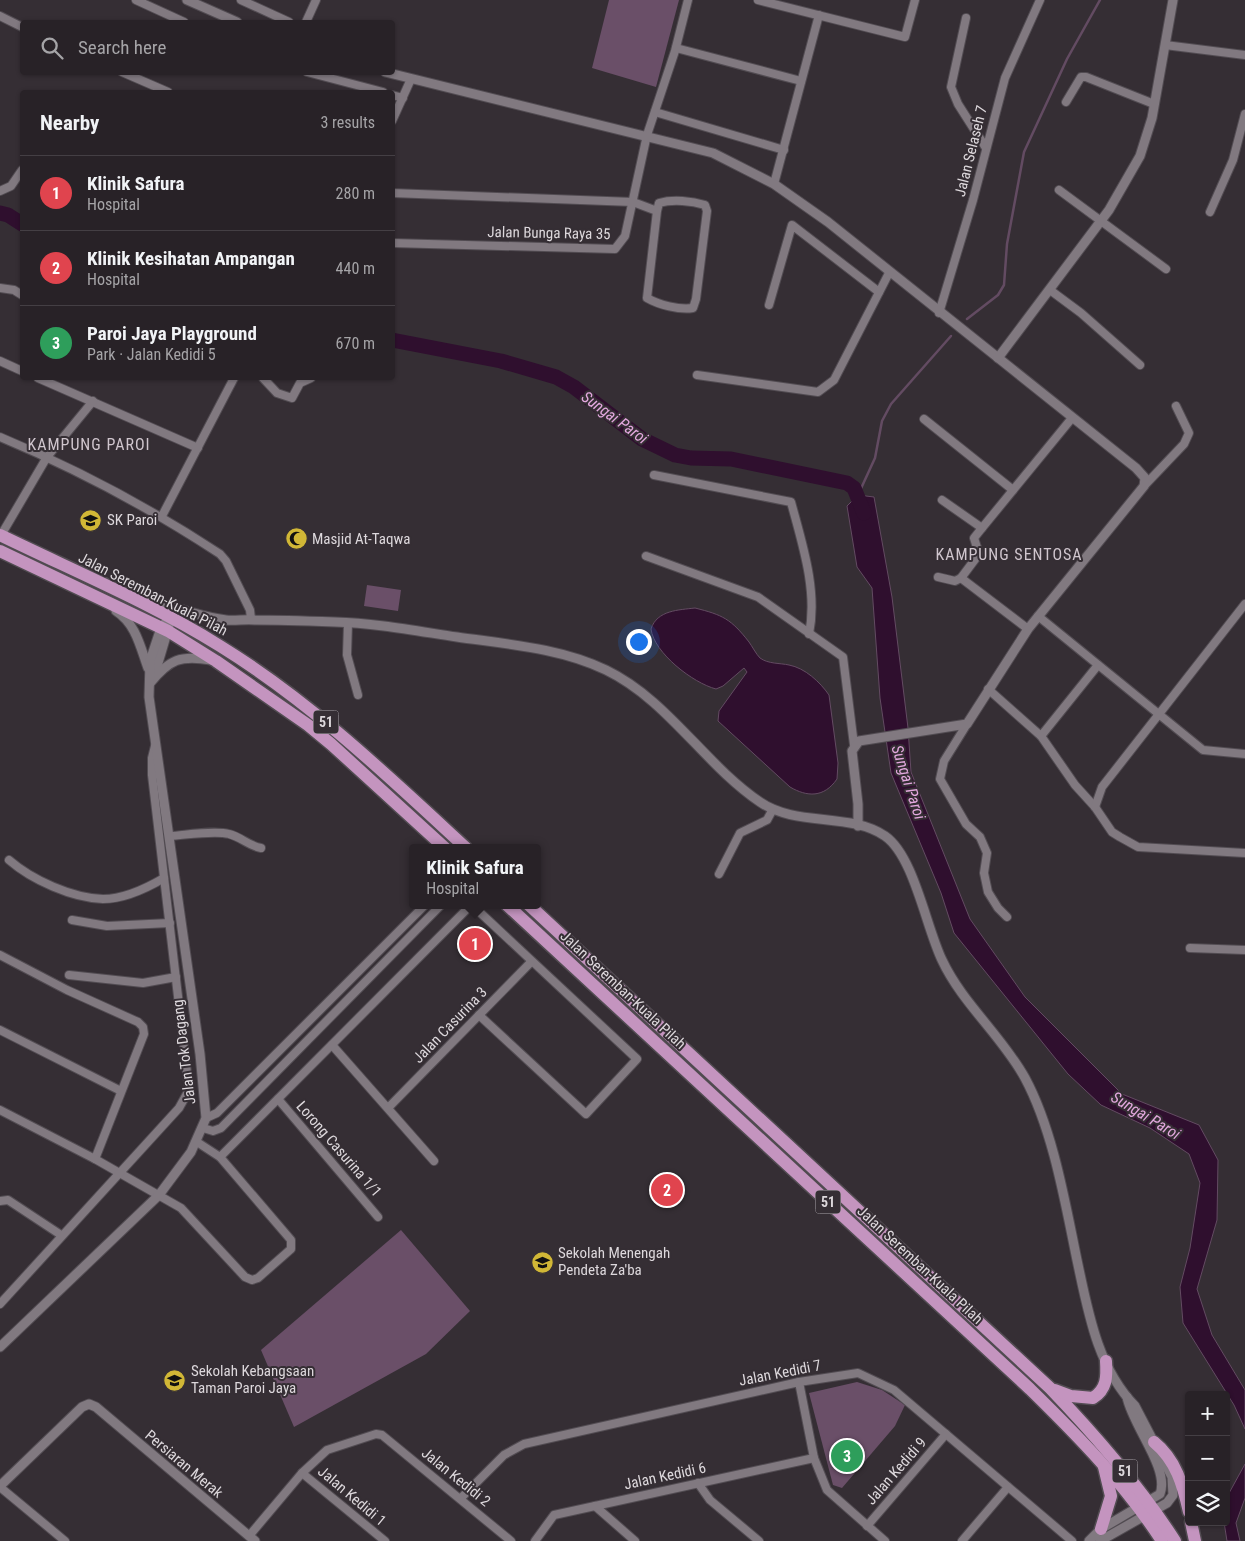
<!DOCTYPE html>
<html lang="en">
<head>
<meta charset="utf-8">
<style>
  body { margin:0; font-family:"Roboto Condensed",sans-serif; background:#302a2f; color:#f1f3f6 }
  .controls { position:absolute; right:15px; bottom:15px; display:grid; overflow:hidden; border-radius:5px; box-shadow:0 1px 4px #0004 }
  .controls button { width:45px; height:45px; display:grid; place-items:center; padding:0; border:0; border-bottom:1px solid #443f44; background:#282227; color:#f1f3f6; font:25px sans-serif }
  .you { position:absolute; left:638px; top:641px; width:18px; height:18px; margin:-12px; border:4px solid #fff; border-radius:50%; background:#1a73e8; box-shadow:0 0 0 8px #1a73e833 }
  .badge { display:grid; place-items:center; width:32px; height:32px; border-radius:50%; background:#0b8043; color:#fff; font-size:16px; font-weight:700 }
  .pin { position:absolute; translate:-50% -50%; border:2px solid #fff; box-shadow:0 1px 5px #0006 }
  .popup { position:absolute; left:409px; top:844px; width:132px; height:65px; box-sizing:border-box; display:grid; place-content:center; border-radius:5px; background:#282227; filter:drop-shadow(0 1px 4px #0005); font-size:16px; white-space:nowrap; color:#a5a4a7 }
  .popup b { font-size:19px; color:#f1f3f6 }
  .popup::after { content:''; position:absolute; left:50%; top:100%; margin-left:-10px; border:10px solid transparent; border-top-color:#282227 }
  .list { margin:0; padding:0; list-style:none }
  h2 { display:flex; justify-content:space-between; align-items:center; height:65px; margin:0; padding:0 20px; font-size:21px }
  h2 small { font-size:16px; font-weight:400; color:#a5a4a7 }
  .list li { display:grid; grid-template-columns:32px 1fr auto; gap:15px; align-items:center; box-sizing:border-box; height:75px; padding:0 20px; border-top:1px solid #443f44 }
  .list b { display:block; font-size:19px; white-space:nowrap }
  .list p { margin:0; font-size:16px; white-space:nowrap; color:#a5a4a7 }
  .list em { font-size:16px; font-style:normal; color:#a5a4a7 }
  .icon { flex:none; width:28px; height:28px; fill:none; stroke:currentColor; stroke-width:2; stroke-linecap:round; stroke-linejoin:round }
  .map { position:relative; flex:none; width:1245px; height:1541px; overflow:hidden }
  .search { position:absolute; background:#282227; box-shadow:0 1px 4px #0004; left:20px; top:20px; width:375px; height:55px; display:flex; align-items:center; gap:12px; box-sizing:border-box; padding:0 18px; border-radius:5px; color:#a5a4a7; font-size:19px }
  .panel { position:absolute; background:#282227; box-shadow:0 1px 4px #0004; left:20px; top:90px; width:375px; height:290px; border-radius:5px }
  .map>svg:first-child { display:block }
  .green { fill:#6a4f68 }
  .water { fill:#2f0f2e; stroke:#634b62 }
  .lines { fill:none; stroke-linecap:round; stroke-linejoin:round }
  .stream { stroke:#634b62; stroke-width:2.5 }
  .river { stroke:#2f0f2e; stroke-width:15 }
  .minor-casing { stroke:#524c52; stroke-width:10 }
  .tertiary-casing { stroke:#524c52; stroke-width:11 }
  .trunk-casing { stroke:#524c52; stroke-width:15 }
  .minor { stroke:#817980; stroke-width:8 }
  .tertiary { stroke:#817980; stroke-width:9 }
  .trunk { stroke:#c494bf; stroke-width:12 }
  .labels { text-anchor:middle; stroke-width:4; stroke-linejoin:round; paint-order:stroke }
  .shield { fill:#352e34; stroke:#aba5aa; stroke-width:1 }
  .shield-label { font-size:14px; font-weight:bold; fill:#ddd8dc }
  .street-label { font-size:15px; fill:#ddd8dc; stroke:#352e34 }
  .poi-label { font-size:15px; fill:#ddd8dc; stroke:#352e34; text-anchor:start }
  .water-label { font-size:16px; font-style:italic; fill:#e3a8de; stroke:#352e34 }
  .neighbourhood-label { font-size:16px; letter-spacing:1px; fill:#d0c6ce; stroke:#352e34 }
</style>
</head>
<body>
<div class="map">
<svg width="1245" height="1541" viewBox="0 0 1245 1541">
  <rect width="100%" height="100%" fill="#352e34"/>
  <!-- green -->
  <g class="green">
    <path d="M609 0H679L656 87 592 68Z"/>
    <path d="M367 585 401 590 398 611 364 606Z"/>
    <path d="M401 1230 470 1311 426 1354 294 1427 261 1350Z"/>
    <path d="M857 1382 882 1390 905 1405 895 1426 842 1488 833 1485 809 1393Z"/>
  </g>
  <!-- water -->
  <g class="water">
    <path d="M858 495 874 497 892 597 908 728 911 772 970 919 1025 997 1122 1094 1199 1125 1218 1160 1217 1220 1197 1289 1212 1335 1245 1390V1429L1234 1405 1183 1323 1180 1287 1190 1248 1200 1183 1189 1154 1150 1128 1101 1105 1068 1074 954 933 941 893 891 773 880 698 872 588 857 567 847 506Z"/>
    <path d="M695 608C723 615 731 619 749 642 752 646 756 654 760 658 768 664 780 663 789 665 805 668 820 682 829 695L838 763 837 779C824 798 807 797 790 787L718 721 719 711 747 672 744 668 723 686 716 689C693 683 654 653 651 629 657 610 679 610 695 608Z"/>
    <path d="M1245 1464V1498L1236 1523 1240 1541H1227L1224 1522H1226L1228 1495Z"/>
  </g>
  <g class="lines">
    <!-- stream -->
    <g class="stream">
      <path d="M967 319 998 295 1004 285 1007 244 1024 152 1067 59 1100 0"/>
      <path d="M858 495 875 458 882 421 891 404 951 336"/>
    </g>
    <!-- river -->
    <g class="river">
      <path d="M0 213 8 215 22 224"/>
      <path d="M392 340 501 361 556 377 574 387 642 439 675 455 691 458 731 459 847 483 854 488 864 513"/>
    </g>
    <defs>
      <g id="minor">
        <path d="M136 0 184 22"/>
        <path d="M241 0 289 22"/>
        <path d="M758 0 905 37 915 0"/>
        <path d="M0 16 22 27"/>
        <path d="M966 18 951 87 958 104 986 148"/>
        <path d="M306 22 316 0"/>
        <path d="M1165 45 1245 55"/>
        <path d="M676 48 801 81"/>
        <path d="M122 72 168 92"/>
        <path d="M307 72 383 92"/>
        <path d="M392 95 403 98"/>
        <path d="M1066 102 1081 77H1086L1154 104"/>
        <path d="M655 112 784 150"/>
        <path d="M392 121 411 79"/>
        <path d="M774 184 819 15"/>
        <path d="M1059 190 1166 269"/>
        <path d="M0 191 11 186 22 170"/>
        <path d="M392 193 633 202 657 211 647 298C659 305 679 310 693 308L696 299 707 211 705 205C692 201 673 199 659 203L657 211"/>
        <path d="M1210 212 1233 160 1245 114"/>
        <path d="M392 243 615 249 625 236 647 135 675 51 688 0"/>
        <path d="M0 288 14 290 22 295"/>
        <path d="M1050 290 1081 313 1140 365"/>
        <path d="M769 305 792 225 879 292"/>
        <path d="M939 313 973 200 1005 78 1040 0"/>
        <path d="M0 361 22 371"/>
        <path d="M697 375 818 392 834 380 889 273"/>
        <path d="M38 378 198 448"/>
        <path d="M263 378 277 393 292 398 300 383 311 378"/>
        <path d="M924 419 1013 490"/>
        <path d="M0 437C77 469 150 508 220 554L226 561 250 610 251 619"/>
        <path d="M654 475 791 502C802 543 818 591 809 634"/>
        <path d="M1144 486 1184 444 1189 433 1176 406"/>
        <path d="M942 500 982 528"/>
        <path d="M162 516 234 378"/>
        <path d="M0 537 47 457 93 401"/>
        <path d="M646 556 758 597 843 657 854 745"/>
        <path d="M938 577 955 581 961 578 979 554 974 538 982 528 1072 418"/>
        <path d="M961 578 1028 629"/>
        <path d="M1038 616 1203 750 1245 754"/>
        <path d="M348 623 347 655 358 695"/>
        <path d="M988 689 1041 736 1075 785 1095 807 1112 832 1120 837 1138 847 1245 853"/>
        <path d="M967 724 944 761 940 779 966 824 980 837 987 853 984 873 988 892 998 908 1007 917"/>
        <path d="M1041 736 1098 665"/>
        <path d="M1095 807 1102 787 1245 604"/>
        <path d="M170 836C186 835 215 830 229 834 241 837 249 846 261 848"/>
        <path d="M9 860C32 880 72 898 103 899 124 899 147 888 164 878"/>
        <path d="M719 874 740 833 767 820 773 809"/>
        <path d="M472 905 637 1059 586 1114 479 1015"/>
        <path d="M72 920 107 926 170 923"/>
        <path d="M1190 948 1245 950"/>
        <path d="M0 955 67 990 138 1022 143 1027 144 1034 95 1159"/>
        <path d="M69 975 143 983 176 977"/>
        <path d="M0 1030 121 1091"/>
        <path d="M332 1045 434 1161"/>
        <path d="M278 1099 378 1217"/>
        <path d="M388 1108 531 962"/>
        <path d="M0 1110 95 1159 181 1208 245 1277 252 1280 258 1278 291 1249V1240L220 1157 197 1142"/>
        <path d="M206 1118 217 1113 425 905"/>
        <path d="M203 1128 213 1131 221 1128 441 905"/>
        <path d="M220 1157 471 905"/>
        <path d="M0 1201 8 1200 61 1235"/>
        <path d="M0 1304 179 1108 189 1090 152 775V758L155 746"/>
        <path d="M799 1382 814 1458 827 1490 885 1541"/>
        <path d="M302 1473 385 1541"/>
        <path d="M698 1483 710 1500 759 1541"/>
        <path d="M0 1487 65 1541"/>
        <path d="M461 1498 504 1455 524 1444 799 1382 858 1373 894 1390 1072 1541"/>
        <path d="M595 1506 635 1541"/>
        <path d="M867 1526 946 1434"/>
        <path d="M249 1536 302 1473 327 1450 376 1434 382 1435 511 1541"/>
        <path d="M535 1541 554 1515 814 1458"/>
        <path d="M962 1541 1008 1487"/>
      </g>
      <g id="tertiary">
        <path d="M187 0 237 22"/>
        <path d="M385 72 713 153 774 184 828 222 1136 468 1145 478 1144 486 1028 629 967 724 859 741 852 751 858 804V826"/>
        <path d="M998 358 1109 210 1140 156 1152 118 1173 0"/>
        <path d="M135 594C164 603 195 616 226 620 235 621 245 619 255 620 281 620 308 621 335 622 376 623 417 631 457 637 506 644 561 648 606 670 668 700 704 764 760 802 796 827 850 812 885 836 914 856 926 927 942 960 962 1003 1002 1036 1025 1078 1053 1130 1065 1202 1077 1260 1088 1311 1097 1367 1135 1406L1172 1477 1173 1495 1167 1503 1100 1541"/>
        <path d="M116 611C136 624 140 646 148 668"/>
        <path d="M151 675 158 663 169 626"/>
        <path d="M150 683C170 659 180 655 211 660"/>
        <path d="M0 1347 159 1195 191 1152 206 1118 200 1054 149 697 150 661 161 628 165 623"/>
        <path d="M0 1486 82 1407 89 1404 96 1407 255 1541"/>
        <path d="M1089 1541 1101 1529 1160 1494C1170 1468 1132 1425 1127 1397"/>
      </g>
      <g id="trunk">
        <path d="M0 535C74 571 151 603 220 646 311 702 388 776 466 848"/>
        <path d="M0 551 168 631 216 661 308 725 331 744 445 848"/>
        <path d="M507 905 1030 1389C1078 1436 1125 1484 1162 1541"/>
        <path d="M529 905 1050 1388C1096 1436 1139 1485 1175 1541"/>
        <path d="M1055 1390 1071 1396 1093 1398C1107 1389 1107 1377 1106 1361"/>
        <path d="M1154 1442C1176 1460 1183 1485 1189 1512"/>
        <path d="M1191 1522 1195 1541"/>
        <path d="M1101 1529 1111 1496 1104 1467"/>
      </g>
    </defs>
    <!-- minor casing -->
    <use href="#minor" class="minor-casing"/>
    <!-- tertiary casing -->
    <use href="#tertiary" class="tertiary-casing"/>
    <!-- trunk casing -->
    <use href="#trunk" class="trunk-casing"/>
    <!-- minor -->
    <use href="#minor" class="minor"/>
    <!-- tertiary -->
    <use href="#tertiary" class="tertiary"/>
    <!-- trunk -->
    <use href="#trunk" class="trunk"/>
  </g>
  <!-- icons -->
  <defs>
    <symbol id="school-disc" viewBox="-11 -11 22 22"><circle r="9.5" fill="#d1b736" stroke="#352e34"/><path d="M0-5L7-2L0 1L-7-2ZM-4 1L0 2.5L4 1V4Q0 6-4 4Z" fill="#111"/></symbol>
    <symbol id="mosque-disc" viewBox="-11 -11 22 22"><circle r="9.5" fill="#d1b736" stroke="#352e34"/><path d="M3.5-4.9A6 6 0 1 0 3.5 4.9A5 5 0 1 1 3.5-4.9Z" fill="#111"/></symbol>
  </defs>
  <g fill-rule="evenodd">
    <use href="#school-disc" x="78" y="508" width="25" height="25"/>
    <use href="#mosque-disc" x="284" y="526" width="25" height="25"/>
    <use href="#school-disc" x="530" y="1250" width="25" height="25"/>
    <use href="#school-disc" x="162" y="1368" width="25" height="25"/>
  </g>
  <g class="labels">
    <!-- shield labels -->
    <g class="shield">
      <rect x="313.5" y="710.5" width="25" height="23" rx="4"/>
      <rect x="815.5" y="1190.5" width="25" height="23" rx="4"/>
      <rect x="1112.5" y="1459.5" width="25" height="23" rx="4"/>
    </g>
    <g class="shield-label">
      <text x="326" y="727">51</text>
      <text x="828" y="1207">51</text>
      <text x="1125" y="1476">51</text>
    </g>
    <!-- street labels -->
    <g class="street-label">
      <text transform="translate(971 151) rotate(-76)" y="5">Jalan Selaseh 7</text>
      <text transform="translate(549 233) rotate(1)" y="5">Jalan Bunga Raya 35</text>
      <text transform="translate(153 594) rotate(27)" y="5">Jalan Seremban-Kuala Pilah</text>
      <text transform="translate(623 990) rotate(43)" y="5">Jalan Seremban-Kuala Pilah</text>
      <text transform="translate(450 1025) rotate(-46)" y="5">Jalan Casurina 3</text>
      <text transform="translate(184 1052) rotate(-97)" y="5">Jalan Tok Dagang</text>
      <text transform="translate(339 1149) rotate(49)" y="5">Lorong Casurina 1/1</text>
      <text transform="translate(920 1265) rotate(43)" y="5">Jalan Seremban-Kuala Pilah</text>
      <text transform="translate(780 1373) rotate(-11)" y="5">Jalan Kedidi 7</text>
      <text transform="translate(184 1464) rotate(40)" y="5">Persiaran Merak</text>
      <text transform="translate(896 1471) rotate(-49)" y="5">Jalan Kedidi 9</text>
      <text transform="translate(665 1476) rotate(-12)" y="5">Jalan Kedidi 6</text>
      <text transform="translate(456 1477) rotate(39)" y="5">Jalan Kedidi 2</text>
      <text transform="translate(352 1496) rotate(40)" y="5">Jalan Kedidi 1</text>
    </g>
    <!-- poi labels -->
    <g class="poi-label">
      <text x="107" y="525">SK Paroi</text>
      <text x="312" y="544">Masjid At-Taqwa</text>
      <text x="558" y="1258">Sekolah Menengah<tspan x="558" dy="17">Pendeta Za'ba</tspan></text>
      <text x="191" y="1376">Sekolah Kebangsaan<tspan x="191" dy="17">Taman Paroi Jaya</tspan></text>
    </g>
    <!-- water labels -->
    <g class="water-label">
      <text transform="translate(615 417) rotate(36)" y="6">Sungai Paroi</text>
      <text transform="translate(909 782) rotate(72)" y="6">Sungai Paroi</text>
      <text transform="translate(1146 1115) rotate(31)" y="6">Sungai Paroi</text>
    </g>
    <!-- neighbourhood labels -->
    <g class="neighbourhood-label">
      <text x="89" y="450">KAMPUNG PAROI</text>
      <text x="1009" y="560">KAMPUNG SENTOSA</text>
    </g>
  </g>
</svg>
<div class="controls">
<button>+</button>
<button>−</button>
<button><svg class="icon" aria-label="layers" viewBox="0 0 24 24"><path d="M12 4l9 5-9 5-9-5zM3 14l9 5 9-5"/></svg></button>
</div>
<div class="you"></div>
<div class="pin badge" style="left:475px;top:944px;background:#e0444e">1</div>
<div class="popup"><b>Klinik Safura</b>Hospital</div>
<div class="pin badge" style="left:667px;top:1190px;background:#e0444e">2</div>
<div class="pin badge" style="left:847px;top:1456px;background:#2e9e5b">3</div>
<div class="search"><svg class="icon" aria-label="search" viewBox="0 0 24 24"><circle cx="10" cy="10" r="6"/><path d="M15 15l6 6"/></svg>Search here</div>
<section class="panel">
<h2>Nearby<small>3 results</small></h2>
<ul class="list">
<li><span class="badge" style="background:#e0444e">1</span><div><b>Klinik Safura</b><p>Hospital</p></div><em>280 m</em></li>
<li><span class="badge" style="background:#e0444e">2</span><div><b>Klinik Kesihatan Ampangan</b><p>Hospital</p></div><em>440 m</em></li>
<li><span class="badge" style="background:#2e9e5b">3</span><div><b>Paroi Jaya Playground</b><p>Park · Jalan Kedidi 5</p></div><em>670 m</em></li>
</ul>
</section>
</div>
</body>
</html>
